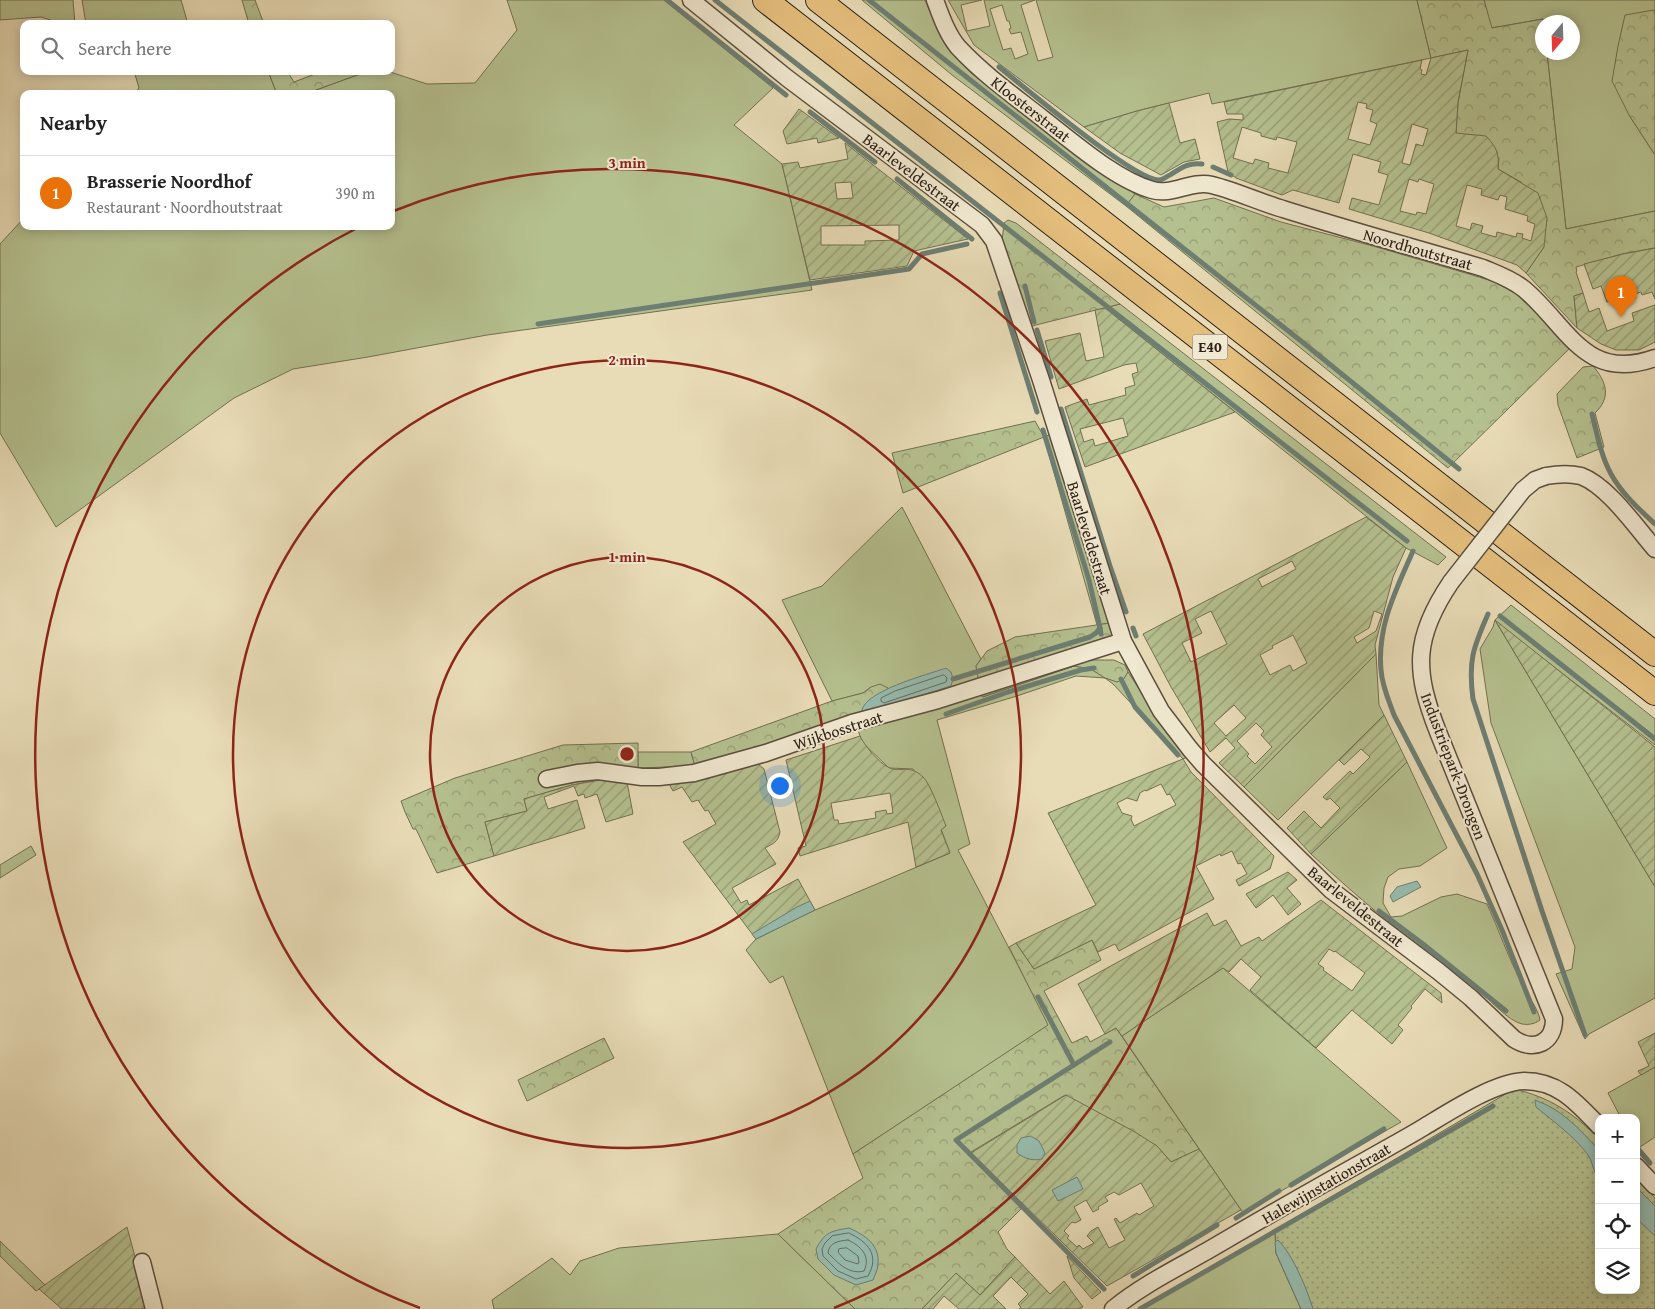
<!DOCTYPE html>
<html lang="en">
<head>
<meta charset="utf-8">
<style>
  body { margin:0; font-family:"Gentium Book Plus",serif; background:#f2f2f2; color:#222 }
  .controls { position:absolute; right:15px; bottom:15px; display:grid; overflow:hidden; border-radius:10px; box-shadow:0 2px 12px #0003 }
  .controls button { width:45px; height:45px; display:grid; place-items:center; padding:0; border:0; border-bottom:1px solid #e0e0e0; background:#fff; color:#222; font:25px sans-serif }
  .compass { position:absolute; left:1535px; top:15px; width:45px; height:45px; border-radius:50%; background:#fff; box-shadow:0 2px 12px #0003; rotate:199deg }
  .you { position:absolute; left:779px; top:785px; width:18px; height:18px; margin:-12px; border:4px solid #fff; border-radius:50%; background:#1a73e8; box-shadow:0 0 0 8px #1a73e833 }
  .badge { display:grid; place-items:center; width:32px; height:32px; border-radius:50%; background:#8f2418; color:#fff; font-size:16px; font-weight:700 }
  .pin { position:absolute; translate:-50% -41px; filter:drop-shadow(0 1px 2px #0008) }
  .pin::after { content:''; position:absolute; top:26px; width:18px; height:15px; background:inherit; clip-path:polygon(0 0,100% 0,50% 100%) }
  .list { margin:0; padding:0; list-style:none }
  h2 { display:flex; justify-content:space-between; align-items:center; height:65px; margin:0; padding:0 20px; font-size:21px }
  h2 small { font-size:16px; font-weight:400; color:#767676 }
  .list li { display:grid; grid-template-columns:32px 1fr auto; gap:15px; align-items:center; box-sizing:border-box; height:75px; padding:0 20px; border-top:1px solid #e0e0e0 }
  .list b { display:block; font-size:19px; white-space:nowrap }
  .list p { margin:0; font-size:16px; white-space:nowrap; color:#767676 }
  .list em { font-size:16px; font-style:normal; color:#767676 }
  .icon { flex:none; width:28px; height:28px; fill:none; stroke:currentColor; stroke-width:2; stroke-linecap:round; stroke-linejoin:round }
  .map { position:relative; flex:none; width:1655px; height:1309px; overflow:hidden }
  .search { position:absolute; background:#fff; box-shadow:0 2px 12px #0003; left:20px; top:20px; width:375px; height:55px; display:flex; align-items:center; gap:12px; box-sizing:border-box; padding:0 18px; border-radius:10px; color:#767676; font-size:19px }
  .panel { position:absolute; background:#fff; box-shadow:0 2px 12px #0003; left:20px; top:90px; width:375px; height:140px; border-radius:10px }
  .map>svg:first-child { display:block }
  .grass { fill:#b5c08f; stroke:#727052; fill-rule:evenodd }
  .forest { fill:url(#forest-crowns); stroke:#727052 }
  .park { fill:url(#park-dots); stroke:#727052 }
  .garden { fill:url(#garden-furrows); stroke:#727052; fill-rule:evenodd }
  .water { fill:#97bcaf; stroke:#6d7e72 }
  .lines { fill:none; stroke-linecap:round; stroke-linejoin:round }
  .shore { stroke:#626e62; stroke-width:1 }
  .stream { stroke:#6d7e72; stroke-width:5 }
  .minor-casing { stroke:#5c4f3e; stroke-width:19 }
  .highway-casing { stroke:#2e2016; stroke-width:26 }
  .minor { stroke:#f0e8d0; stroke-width:16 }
  .highway { stroke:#e4be7c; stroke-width:24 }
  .minor-bridge-casing { stroke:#5c4f3e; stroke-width:19; stroke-linecap:butt }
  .minor-bridge { stroke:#f0e8d0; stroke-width:16 }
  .ring { fill:none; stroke:#8f2418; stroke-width:2.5 }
  .labels { text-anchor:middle; stroke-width:4; stroke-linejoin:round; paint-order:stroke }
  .shield { fill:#f0e8d0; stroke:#685c4e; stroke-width:1 }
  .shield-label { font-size:15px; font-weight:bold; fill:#2e2016 }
  .street-label { font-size:16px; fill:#2e2016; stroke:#f0e8d0 }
  .centre { fill:#8f2418; stroke:#f0e8d0; stroke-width:2.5 }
  .ring-label { font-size:15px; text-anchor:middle; font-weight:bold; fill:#8f2418; stroke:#f0e8d0; stroke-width:4; stroke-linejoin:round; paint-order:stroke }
</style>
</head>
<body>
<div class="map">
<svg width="1655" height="1309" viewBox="0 0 1655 1309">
  <defs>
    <pattern id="forest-crowns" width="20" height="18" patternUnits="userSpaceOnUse" patternTransform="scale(1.25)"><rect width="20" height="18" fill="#b5c08f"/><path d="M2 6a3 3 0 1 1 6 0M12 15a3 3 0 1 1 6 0" fill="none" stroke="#949c74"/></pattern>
    <pattern id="park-dots" width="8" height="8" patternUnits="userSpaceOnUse" patternTransform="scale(1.25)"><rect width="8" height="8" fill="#b5c08f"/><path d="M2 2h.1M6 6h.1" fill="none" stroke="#949c74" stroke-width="1.8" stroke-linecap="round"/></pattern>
    <pattern id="garden-furrows" width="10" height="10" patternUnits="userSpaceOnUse" patternTransform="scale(1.25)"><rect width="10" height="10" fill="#b5c08f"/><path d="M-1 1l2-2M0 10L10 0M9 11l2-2" fill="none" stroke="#949c74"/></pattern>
  </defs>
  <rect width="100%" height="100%" fill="#e8dcb7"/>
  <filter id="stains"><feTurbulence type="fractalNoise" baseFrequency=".004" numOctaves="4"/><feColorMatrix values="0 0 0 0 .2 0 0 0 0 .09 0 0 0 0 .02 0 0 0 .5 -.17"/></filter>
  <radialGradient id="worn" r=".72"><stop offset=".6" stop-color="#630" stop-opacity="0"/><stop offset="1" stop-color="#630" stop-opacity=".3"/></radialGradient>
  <!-- grass -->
  <g class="grass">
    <path d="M0 0H73L75 24H62L41 17 0 20Z"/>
    <path d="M82 0H181L188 24H86Z"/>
    <path d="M507 0H664L773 88 734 125 782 164 812 290 487 335 368 357 293 369 234 398 56 527 0 433V244L24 218V226H391V94H305L368 71H387L427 84 475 83 517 30Z"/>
    <path d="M862 0H925L942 39 955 57 971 73 1028 117 1135 194 1126 206 952 75Z"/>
    <path d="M948 0H982L961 5 967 31 990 26 984 0H1035L1021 5 1038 61 1053 57 1036 0H1417L1431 58 1212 104 1209 93 1137 111 1084 127 974 45ZM1002 5 1007 21H1009L1011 28 1009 29 1011 34 1021 32 1028 54 1015 59 1011 48 1003 50 990 9Z"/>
    <path d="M1484 0H1655V15L1654 10 1629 115 1655 155V211L1566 229 1547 53 1572 52V22H1543V19L1491 28Z"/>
    <path d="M134 71H268L277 94H134L139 88Z"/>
    <path d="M1120 304 1446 557 1438 565 1406 548 1105 308Z"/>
    <path d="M1051 434 1110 623 1097 625 1044 437Z"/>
    <path d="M902 507 981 659 976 666 979 681 890 708 871 687 863 693 832 701 782 600 822 586Z"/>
    <path d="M1511 605 1655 719V745L1496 622 1655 887V998L1589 1034 1585 1039 1556 974 1572 969 1575 947 1491 723 1480 649 1493 627 1495 620Z"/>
    <path d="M1376 654 1379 705 1384 715 1278 820 1244 787Z"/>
    <path d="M1074 666 1091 669 1105 678 1123 680 1128 672 1151 707 1189 756 1183 759 1113 684 1105 678 1076 676 1017 696 937 720 970 844 958 850 1049 1025 853 1154 783 976 770 983 746 950 756 939 801 916 950 853 941 829 946 826 913 769 889 768 862 742 858 730 981 691 983 697Z"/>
    <path d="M638 752H691L695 766 638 768Z"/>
    <path d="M1407 762 1447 848 1420 866 1399 869 1388 877 1384 888 1383 903 1391 917 1402 916 1441 897 1457 894 1487 904C1499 930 1508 957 1521 982 1526 993 1539 1010 1540 1020 1535 1024 1526 1026 1519 1023 1505 1018 1484 994 1472 984 1448 964 1422 948 1398 929 1368 906 1339 880 1311 854Z"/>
    <path d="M31 846 36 855 0 878V865Z"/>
    <path d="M1223 968 1401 1122 1243 1213 1122 1036Z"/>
    <path d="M1655 1067V1137L1640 1147 1636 1143V1118H1621L1608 1093Z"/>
    <path d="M1275 1230 1276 1253 1301 1309H1141Z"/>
    <path d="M778 1234 855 1309H494L492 1300 552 1258 570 1275 580 1261 619 1248Z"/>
  </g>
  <!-- forest -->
  <g class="forest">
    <path d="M242 0H255L264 24H249Z"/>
    <path d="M1417 0H1484L1492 28 1543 19 1542 52 1547 53 1566 229 1655 211V248L1622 254 1576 267 1577 271 1576 272 1583 293 1574 296 1577 328 1526 273 1544 247 1521 182 1498 169 1499 158 1456 133 1458 102 1468 50 1431 58Z"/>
    <path d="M1654 10 1655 15V155L1629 115 1612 81 1618 46 1625 15Z"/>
    <path d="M268 71H287L294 82 323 71H368L305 94H277Z"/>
    <path d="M1135 194 1164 207 1214 198 1281 222 1373 246 1493 281 1516 294 1544 320 1570 348 1448 468 1126 206Z"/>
    <path d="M1008 220 1016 223 1120 304 1032 326 1002 241 1004 223Z"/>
    <path d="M1593 366C1606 381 1612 397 1595 413L1604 447 1577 458 1558 405 1557 394 1583 367Z"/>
    <path d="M1035 421 1044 437 903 493 892 453Z"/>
    <path d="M1110 623 1114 638 1087 660H1114L1125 665 1128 672 1123 680 1117 682 1105 678 1091 669 1074 666 982 697 976 666 987 651 1015 637Z"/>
    <path d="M880 684 888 688 892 695 890 708 695 766 691 752 832 701 863 693 871 687Z"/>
    <path d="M638 743V768L606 765V779L572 785 524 799 527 811 485 822 494 856 437 873 416 829H413L405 812 401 801 455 778 563 745Z"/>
    <path d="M1092 940 1101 960 1044 991 1072 1043 1087 1036 1090 1042 1116 1028 1199 1149 1171 1162 1157 1146 1065 1095 971 1152 1025 1205 998 1232 1007 1249 1015 1257 980 1295 956 1273 922 1309H855L778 1234 863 1178 853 1154 1048 1025 1009 947 1016 943 1034 969Z"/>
    <path d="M604 1038 614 1058 527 1101 518 1080Z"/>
    <path d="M0 1241 45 1285 36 1291 0 1256Z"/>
  </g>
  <!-- park -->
  <path class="park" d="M1514 1089C1549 1097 1574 1113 1599 1139V1290H1636V1178L1655 1198V1309H1301L1276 1253 1275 1230Z"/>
  <!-- garden -->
  <g class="garden">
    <path d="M1468 50 1458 102 1456 133 1486 136C1497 148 1499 153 1498 169L1538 193 1547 218 1544 247 1526 273 1517 265 1429 233 1349 209 1352 198 1379 205 1388 175 1378 172 1381 162 1353 154 1339 203 1293 190 1282 195 1236 178 1228 172 1217 122 1229 119 1243 120V114H1227L1224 102 1422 60 1420 69 1422 70 1421 74 1426 75 1431 58ZM1358 102 1367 104 1366 108 1373 110 1370 121 1377 124 1370 145 1348 139ZM1412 124 1428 129 1423 146 1416 144 1410 165 1402 163ZM1242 127 1261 133V136L1276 140 1277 137 1297 142 1288 173 1268 168 1269 163 1255 159 1253 164 1233 158ZM1409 179 1418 182 1419 179 1434 184 1426 214 1417 212 1416 215 1400 211ZM1467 185 1482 189 1481 195 1498 200 1500 195 1507 197 1505 209 1528 216 1527 221 1535 224 1531 241 1522 238 1523 234 1517 233 1516 237 1497 232 1496 237 1481 233 1483 226 1472 223 1470 230 1456 226Z"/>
    <path d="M1169 103 1180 143 1195 139 1200 159 1184 162 1161 175 1120 153 1084 127 1137 111Z"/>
    <path d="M799 109 839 138 818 143 817 138 787 144 783 131Z"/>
    <path d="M845 143 968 239 914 251 907 266 810 280 782 164 798 162 800 168 848 159ZM851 182 853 198 837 199 835 183ZM899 225V240L865 241V245H821V226Z"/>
    <path d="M1655 248V299L1652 292 1642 295 1641 292 1635 294 1636 298 1618 304 1617 301 1614 302 1613 300 1607 302 1601 286 1593 289 1584 264 1623 254Z"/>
    <path d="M1583 293 1589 312 1599 308 1607 331 1634 321 1632 313 1655 305V342L1639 350H1616L1601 344 1577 328 1574 296Z"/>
    <path d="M1105 308 1235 412 1085 467 1065 407 1087 399 1089 405 1126 395 1125 388 1135 385 1132 374 1138 372 1136 363 1124 365 1059 389 1045 341 1080 333 1086 361 1104 357 1095 310ZM1123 418 1128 436 1095 446 1093 439 1084 442 1080 429Z"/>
    <path d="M1366 517 1406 548 1393 577 1375 645 1376 654 1244 787 1219 763 1235 748 1226 738 1210 752 1171 687 1143 634ZM1292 561 1296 569 1262 587 1258 579ZM1211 611 1227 644 1191 662 1182 643 1202 633 1195 619ZM1374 611 1382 614 1376 631 1357 643 1354 637 1369 628ZM1293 635 1307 663 1293 671 1290 665 1270 675 1260 655 1273 648 1272 646ZM1234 705 1246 718 1226 736 1214 723ZM1256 723 1264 731 1261 735 1272 747 1255 764 1247 756 1249 754 1237 741Z"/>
    <path d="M1495 620 1655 747V887Z"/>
    <path d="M1384 715 1407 762 1311 854 1287 828 1304 811 1321 828 1340 808 1330 798 1327 800 1323 797 1350 771 1353 774 1370 757 1361 749 1344 765 1339 760Z"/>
    <path d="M860 736C864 745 879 763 888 767 899 774 909 763 923 777 930 783 942 816 946 826L941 830 950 853 916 867 908 822 800 856 798 848 806 846 786 760ZM890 793 893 813 887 814 886 810 875 812 876 818 839 824 838 820H834L831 803Z"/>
    <path d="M1183 759 1191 772 1274 856 1270 869 1239 886 1236 880 1247 874 1241 863 1238 864 1232 851 1221 856 1220 854 1196 866 1214 899 1119 951 1115 944 1098 952 1092 940 1034 969 1016 943 1096 905 1048 813ZM1161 784 1167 795 1170 794 1176 805 1134 826 1131 819 1132 816 1122 813 1117 803 1127 798 1137 801 1140 793 1145 790 1146 791Z"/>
    <path d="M758 764 764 769 780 832C778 842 774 843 765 848L776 864 732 888 741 903 747 900 749 905 798 879 815 910 756 939 683 842 716 824 708 810 705 811 698 800 692 802 682 787 673 791 668 782C699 781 728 772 758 764Z"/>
    <path d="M606 779 627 782 633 814 606 822 597 794 585 798 584 794 578 796 574 786 544 797 548 809 577 800 585 828 494 856 485 822 527 811 524 799 572 785Z"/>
    <path d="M1288 872 1297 880 1287 888 1301 904 1288 915 1273 895 1256 908 1246 894Z"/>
    <path d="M1321 900 1441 993 1442 1003 1425 989 1411 1006 1412 1008 1398 1025 1403 1030 1392 1044 1352 1010 1316 1048 1250 990 1261 977 1241 959 1229 972 1223 968 1122 1036 1116 1028 1105 1034 1078 984 1207 913 1214 926 1226 920 1241 946 1259 937 1262 941ZM1329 949 1334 952 1335 951 1365 973 1352 991 1323 970 1324 968 1318 964Z"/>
    <path d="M1655 1033V1067L1641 1075 1638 1071 1649 1066 1638 1042Z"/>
    <path d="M1066 1095 1135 1132 1157 1146 1171 1162 1199 1149 1241 1210 1107 1286 971 1153ZM1141 1183 1154 1206 1139 1215 1137 1213 1120 1223 1116 1218 1114 1219 1125 1240 1109 1248 1098 1227 1091 1231 1087 1236 1094 1243 1083 1249 1079 1245 1077 1247 1067 1238 1069 1236 1064 1231 1072 1222 1075 1223 1081 1220 1074 1207 1086 1200 1093 1212 1099 1209 1098 1207 1108 1201 1105 1197 1114 1192 1119 1195Z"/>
    <path d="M127 1227 149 1309H62L39 1289Z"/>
    <path d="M1067 1256 1101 1292 1092 1299 1074 1278Z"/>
    <path d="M1015 1257 1050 1294 1064 1281 1083 1307 1080 1309H1019L1021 1307 1018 1304 1028 1294 1011 1277 993 1296 1006 1309H959L944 1296 933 1309H922L956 1273 980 1295Z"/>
  </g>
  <!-- water -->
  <g class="water">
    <path d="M946 668 951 672 953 679 951 686 862 714C858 692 930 674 946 668Z"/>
    <path d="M1417 881 1421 887 1393 902 1390 896 1397 887Z"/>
    <path d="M810 901 815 910 756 939 752 934 797 907Z"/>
    <path d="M1535 1100C1563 1110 1579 1129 1599 1150V1179C1593 1172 1593 1162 1588 1155 1576 1138 1552 1120 1536 1107Z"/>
    <path d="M1031 1136 1039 1141 1045 1153 1042 1159C1032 1161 1026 1159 1017 1153V1145L1021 1138Z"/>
    <path d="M1077 1177 1083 1189 1058 1201 1052 1190Z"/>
    <path d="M1636 1187 1655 1206V1236L1636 1218Z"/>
    <path d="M849 1228C865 1235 880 1245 878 1264 878 1269 875 1275 873 1280L856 1285 834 1275 818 1259 816 1249C825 1232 831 1231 849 1228Z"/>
    <path d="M1278 1240C1293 1255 1307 1289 1313 1309H1301L1276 1253 1275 1242Z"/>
  </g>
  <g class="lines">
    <!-- shore -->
    <g class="shore">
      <path d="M944 675 947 678 946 682 884 703 881 701V698L895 691Z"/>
      <path d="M849 1233C868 1242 880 1255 868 1276L856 1279 838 1271 823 1256 822 1249 825 1243 832 1236Z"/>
      <path d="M848 1240C861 1246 871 1256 864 1271 849 1275 838 1263 828 1253 829 1242 839 1241 848 1240Z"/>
      <path d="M847 1248 858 1256 859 1262 858 1264 845 1260 838 1252 839 1249Z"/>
    </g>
    <!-- stream -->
    <g class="stream">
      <path d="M667 0 786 95"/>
      <path d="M715 0 1407 541"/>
      <path d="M869 0 1301 341 1459 469"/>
      <path d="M999 67C1023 86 1136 182 1160 180 1164 179 1167 176 1170 175 1181 168 1189 162 1202 164"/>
      <path d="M810 112 875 162"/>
      <path d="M1213 167 1231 175"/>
      <path d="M897 179 972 239"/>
      <path d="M1025 286 1034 322"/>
      <path d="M1000 293 1037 412"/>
      <path d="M538 324 909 269 922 254 967 244"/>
      <path d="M1037 330 1051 377"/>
      <path d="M1061 409 1110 566 1126 612"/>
      <path d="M1592 414C1597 434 1601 456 1611 474 1622 494 1639 509 1655 524"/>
      <path d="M1043 430 1089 580 1100 628"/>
      <path d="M1413 551C1396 590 1377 626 1381 670 1382 686 1389 701 1394 715L1477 874 1502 930 1534 1012"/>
      <path d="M1488 614C1473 648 1468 661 1473 699L1542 911 1585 1035"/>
      <path d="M1500 616 1655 739"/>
      <path d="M1133 628 1136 636"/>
      <path d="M953 679 1090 637 1096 633 1100 628 1101 634"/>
      <path d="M1121 679 1135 707 1178 755"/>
      <path d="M946 714 1008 692 1081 670 1094 668"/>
      <path d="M1379 911 1423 944 1506 1011"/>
      <path d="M1038 997 1074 1065"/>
      <path d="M1638 1149 1650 1163"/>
      <path d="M1291 1185 1384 1129"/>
      <path d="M1236 1218 1279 1191"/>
      <path d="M1133 1276 1217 1225"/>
      <path d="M1104 1289 956 1140 1110 1042"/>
      <path d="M1140 1309 1493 1106"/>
    </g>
    <defs>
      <g id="minor">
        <path d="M691 0 787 78 982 225 994 241 1041 380 1123 641 1161 711 1190 749 1203 764 1331 890 1438 971 1471 998 1514 1039C1534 1052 1554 1043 1554 1019L1438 732C1414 671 1413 638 1451 582"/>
        <path d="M935 0C941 16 947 34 958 47 983 74 1014 96 1042 118 1073 142 1115 179 1152 190 1172 196 1191 180 1212 185 1236 191 1259 202 1283 209 1349 230 1416 248 1483 268 1497 274 1512 279 1524 289 1568 326 1585 383 1655 358"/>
        <path d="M1546 476C1557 474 1569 473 1581 476 1608 486 1636 527 1655 549"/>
        <path d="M547 779 577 773 598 771 642 777H659L694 773 766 753 852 723 938 700 1123 641"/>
        <path d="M1636 1166 1655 1186"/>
        <path d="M142 1262 154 1309"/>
        <path d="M1113 1309C1141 1286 1175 1269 1207 1251 1260 1220 1314 1189 1368 1159 1387 1148 1406 1138 1424 1127 1449 1112 1495 1082 1524 1081 1559 1081 1577 1103 1599 1126"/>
      </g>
      <g id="highway">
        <path d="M765 0 1655 693"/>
        <path d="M818 0 1655 654"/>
      </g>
    </defs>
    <!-- minor casing -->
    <use href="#minor" class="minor-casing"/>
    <!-- highway casing -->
    <use href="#highway" class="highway-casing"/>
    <!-- minor -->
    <use href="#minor" class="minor"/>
    <!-- highway -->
    <use href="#highway" class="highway"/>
    <defs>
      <path id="minor-bridge" d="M1451 582 1523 490 1535 480 1546 476"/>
    </defs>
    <!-- minor-bridge casing -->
    <use href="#minor-bridge" class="minor-bridge-casing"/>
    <!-- minor-bridge -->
    <use href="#minor-bridge" class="minor-bridge"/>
  </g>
  <!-- distance rings -->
  <g class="ring">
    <circle cx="627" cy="754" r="197"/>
    <circle cx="627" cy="754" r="394"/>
    <path d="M420 1308A591 591 0 0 1 359 227M391 212A591 591 0 1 1 834 1308"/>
  </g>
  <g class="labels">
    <!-- shield labels -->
    <rect class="shield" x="1192.5" y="334.5" width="35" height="25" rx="4"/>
    <g class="shield-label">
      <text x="1210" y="352">E40</text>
    </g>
    <!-- street labels -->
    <g class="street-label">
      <text transform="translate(1031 109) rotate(38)" y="6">Kloosterstraat</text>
      <text transform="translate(912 172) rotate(37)" y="6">Baarleveldestraat</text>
      <text transform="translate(1418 249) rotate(16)" y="6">Noordhoutstraat</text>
      <text transform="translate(1090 538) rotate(73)" y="6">Baarleveldestraat</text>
      <text transform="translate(838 730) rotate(-18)" y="6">Wijkbosstraat</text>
      <text transform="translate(1454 766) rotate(69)" y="6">Industriepark-Drongen</text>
      <text transform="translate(1356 906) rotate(39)" y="6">Baarleveldestraat</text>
      <text transform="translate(1326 1183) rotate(-30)" y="6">Halewijnstationstraat</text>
    </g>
  </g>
  <circle cx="627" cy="754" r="8" class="centre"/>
  <g class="ring-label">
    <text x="627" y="168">3 min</text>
    <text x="627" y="365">2 min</text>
    <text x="627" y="562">1 min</text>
  </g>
  <rect width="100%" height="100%" filter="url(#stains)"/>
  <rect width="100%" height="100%" fill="url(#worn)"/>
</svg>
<div class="controls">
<button>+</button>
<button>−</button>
<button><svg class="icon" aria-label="locate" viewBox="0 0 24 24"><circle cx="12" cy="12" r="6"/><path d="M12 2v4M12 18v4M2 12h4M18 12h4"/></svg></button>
<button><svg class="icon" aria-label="layers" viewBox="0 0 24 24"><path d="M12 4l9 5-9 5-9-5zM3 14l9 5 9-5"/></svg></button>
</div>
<svg class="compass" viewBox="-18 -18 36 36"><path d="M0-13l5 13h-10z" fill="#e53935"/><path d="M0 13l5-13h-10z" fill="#767676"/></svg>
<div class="you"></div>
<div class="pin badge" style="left:1621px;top:317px;background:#e8710a">1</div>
<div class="search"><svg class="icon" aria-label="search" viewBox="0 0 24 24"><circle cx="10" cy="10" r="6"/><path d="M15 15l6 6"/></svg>Search here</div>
<section class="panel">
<h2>Nearby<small></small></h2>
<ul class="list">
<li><span class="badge" style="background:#e8710a">1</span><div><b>Brasserie Noordhof</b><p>Restaurant · Noordhoutstraat</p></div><em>390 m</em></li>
</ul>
</section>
</div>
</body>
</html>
